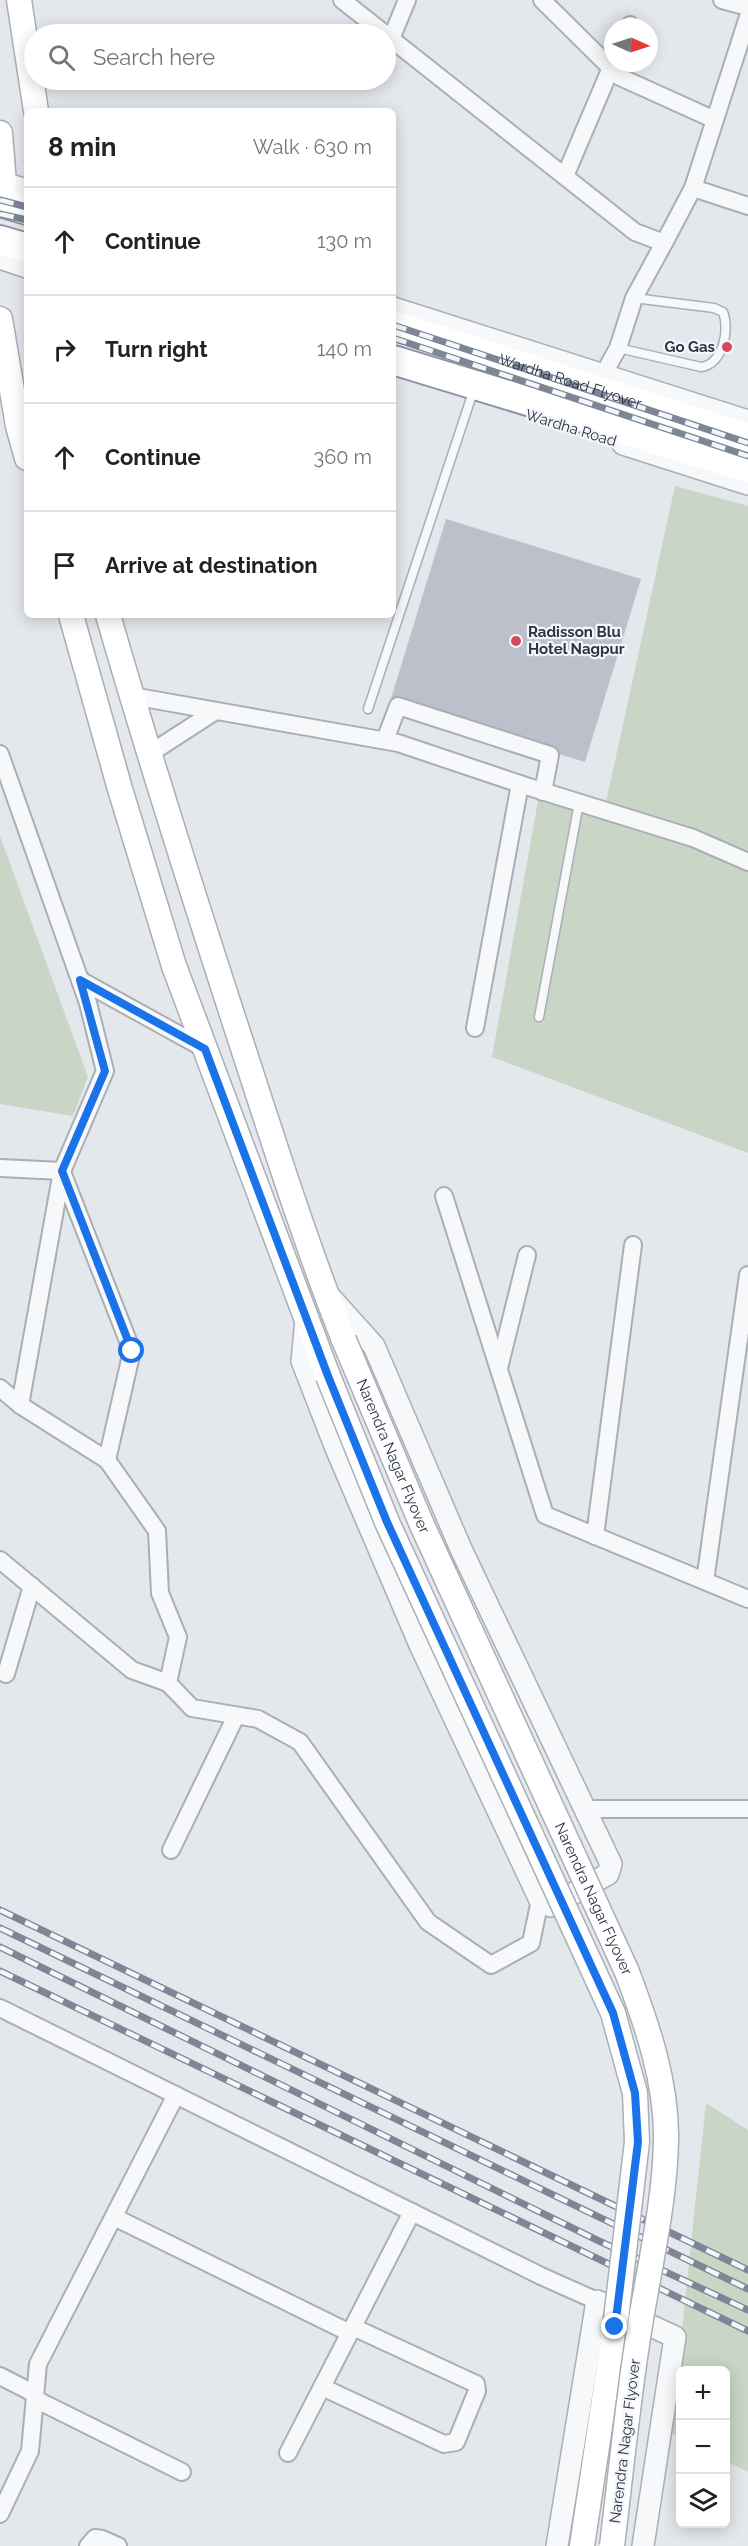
<!DOCTYPE html>
<html lang="en">
<head>
<meta charset="utf-8">
<style>
  body { margin:0; font-family:Raleway,sans-serif; background:#f2f2f2; color:#222 }
  .controls { position:absolute; right:18px; bottom:18px; display:grid; overflow:hidden; border-radius:9px; box-shadow:0 3px 15px #0003 }
  .controls button { width:54px; height:54px; display:grid; place-items:center; padding:0; border:0; border-bottom:2px solid #e0e0e0; background:#fff; color:#222; font:30px sans-serif }
  .compass { position:absolute; left:604px; top:18px; width:54px; height:54px; border-radius:50%; background:#fff; box-shadow:0 3px 15px #0003; rotate:93deg }
  .stop { position:absolute; width:18px; height:18px; margin:-14px; border:4px solid #1a73e8; border-radius:50%; background:#fff }
  .stop.end { background:#1a73e8; border-color:#fff; box-shadow:0 2px 6px #0008 }
  .list { margin:0; padding:0; list-style:none }
  h2 { display:flex; justify-content:space-between; align-items:center; height:78px; margin:0; padding:0 24px; font-size:26px }
  h2 small { font-size:20px; font-weight:400; color:#767676 }
  .list li { display:grid; grid-template-columns:39px 1fr auto; gap:18px; align-items:center; box-sizing:border-box; height:108px; padding:0 24px; border-top:2px solid #e0e0e0 }
  .list b { display:block; font-size:22px; white-space:nowrap }
  .list em { font-size:20px; font-style:normal; color:#767676 }
  .icon { flex:none; width:33px; height:33px; fill:none; stroke:currentColor; stroke-width:2; stroke-linecap:round; stroke-linejoin:round }
  .map { position:relative; flex:none; width:748px; height:2546px; overflow:hidden }
  .search { position:absolute; background:#fff; box-shadow:0 3px 15px #0003; left:24px; top:24px; width:372px; height:66px; display:flex; align-items:center; gap:15px; box-sizing:border-box; padding:0 21px; border-radius:33px; color:#767676; font-size:22px }
  .panel { position:absolute; background:#fff; box-shadow:0 3px 15px #0003; left:24px; top:108px; width:372px; height:510px; border-radius:9px }
  .map>svg:first-child { display:block }
  .green { fill:#c9d6c5 }
  .building { fill:#bbc0ca }
  .lines { fill:none; stroke-linecap:round; stroke-linejoin:round }
  .service-casing { stroke:#a9aeb7; stroke-width:11 }
  .minor-casing { stroke:#a9aeb7; stroke-width:20 }
  .tertiary-casing { stroke:#a9aeb7; stroke-width:24 }
  .secondary-casing { stroke:#a9aeb7; stroke-width:27 }
  .trunk-casing { stroke:#8b94a3; stroke-width:32 }
  .service { stroke:#f7f8fa; stroke-width:8 }
  .minor { stroke:#f7f8fa; stroke-width:16 }
  .tertiary { stroke:#f7f8fa; stroke-width:21 }
  .secondary { stroke:#fff; stroke-width:24 }
  .trunk { stroke:#fff; stroke-width:28 }
  .rail-casing { stroke:#7d8696; stroke-width:7 }
  .rail { stroke:#f4f6f9; stroke-width:4.5; stroke-dasharray:14; stroke-linecap:butt }
  .secondary-bridge-casing { stroke:#a9aeb7; stroke-width:27; stroke-linecap:butt }
  .secondary-bridge { stroke:#fff; stroke-width:24 }
  .route { stroke:#1a73e8; stroke-width:8 }
  .poi-dot { fill:#d1495b; stroke:#f4f6f9; stroke-width:2 }
  .labels { text-anchor:middle; stroke-width:4.5; stroke-linejoin:round; paint-order:stroke }
  .poi-label { font-size:15px; font-weight:bold; fill:#2b3445; stroke:#f4f6f9; text-anchor:end }
  .street-label { font-size:15px; fill:#2b3445; stroke:#f4f6f9 }
</style>
</head>
<body>
<div class="map">
<svg width="748" height="2546" viewBox="0 0 748 2546">
  <rect width="100%" height="100%" fill="#e4e7ec"/>
  <!-- green -->
  <g class="green">
    <path d="M675 486 748 506V1153L492 1057 538 801 605 807Z"/>
    <path d="M0 836 88 1077 73 1116 0 1104Z"/>
    <path d="M706 2103 748 2130V2472L726 2461V2370H680V2438L671 2433Z"/>
  </g>
  <!-- building -->
  <path class="building" d="M446 519 641 579 585 762 390 702Z"/>
  <g class="lines">
    <defs>
      <g id="service">
        <path d="M618 348 701 367C723 364 730 330 723 312L714 308 634 298"/>
        <path d="M368 709 471 398"/>
        <path d="M539 1017 579 803"/>
      </g>
      <g id="minor">
        <path d="M342 0 635 232 664 243 634 298 618 348 603 375"/>
        <path d="M542 0 620 77 715 120"/>
        <path d="M722 0 748 7"/>
        <path d="M629 27 630 25"/>
        <path d="M391 39 407 0"/>
        <path d="M565 176 613 63"/>
        <path d="M693 188 748 206"/>
        <path d="M664 243 693 188 748 17"/>
        <path d="M132 696 398 743 529 787 693 838 748 862"/>
        <path d="M385 740 398 706 550 755 543 792"/>
        <path d="M0 754 88 1003 105 1071 62 1171 20 1405"/>
        <path d="M149 754 214 712"/>
        <path d="M80 980 205 1049"/>
        <path d="M475 1028 520 784"/>
        <path d="M0 1168 62 1171"/>
        <path d="M444 1196 545 1515 748 1599"/>
        <path d="M499 1368 527 1255"/>
        <path d="M0 1388 20 1405 107 1460 132 1351 62 1172"/>
        <path d="M107 1460 157 1531 160 1593 178 1637 168 1683 192 1708 258 1719 300 1742 428 1922 491 1965 531 1943 540 1900"/>
        <path d="M595 1536 633 1245"/>
        <path d="M0 1560 132 1670 168 1683"/>
        <path d="M705 1581 748 1275"/>
        <path d="M6 1674 32 1586"/>
        <path d="M586 1809H748"/>
        <path d="M171 1850 236 1716"/>
        <path d="M0 2008 541 2276 597 2301"/>
        <path d="M114 2217 350 2333"/>
        <path d="M0 2376 35 2394"/>
        <path d="M322 2387 444 2444 456 2442 477 2391 476 2384 353 2327"/>
        <path d="M35 2399 182 2472"/>
        <path d="M288 2453 412 2212"/>
        <path d="M0 2514 30 2451 38 2364 176 2095"/>
        <path d="M88 2546 95 2538 102 2539 118 2546"/>
      </g>
      <g id="tertiary">
        <path d="M0 182 27 190"/>
        <path d="M0 258 27 267"/>
        <path d="M393 308 748 421"/>
        <path d="M623 444 748 484"/>
        <path d="M306 1319 302 1361 335 1446 420 1645 540 1900 551 1906 608 1874 611 1864 461 1549 374 1346 330 1297"/>
        <path d="M557 2546 597 2301 675 2337 643 2546"/>
      </g>
      <g id="secondary">
        <path d="M19 0 36 111"/>
        <path d="M0 133 4 183 0 201"/>
        <path d="M0 319 18 426 27 458"/>
        <path d="M71 615 120 789 174 966 328 1376"/>
        <path d="M108 615C150 760 196 904 243 1048 275 1146 306 1244 344 1340"/>
        <path d="M582 2546 615 2327"/>
      </g>
      <g id="trunk">
        <path d="M0 202 27 210"/>
        <path d="M0 240 27 248"/>
        <path id="s1" d="M393 325 748 438"/>
        <path d="M393 360 748 468"/>
      </g>
    </defs>
    <!-- service casing -->
    <use href="#service" class="service-casing"/>
    <!-- minor casing -->
    <use href="#minor" class="minor-casing"/>
    <!-- tertiary casing -->
    <use href="#tertiary" class="tertiary-casing"/>
    <!-- secondary casing -->
    <use href="#secondary" class="secondary-casing"/>
    <!-- trunk casing -->
    <use href="#trunk" class="trunk-casing"/>
    <!-- service -->
    <use href="#service" class="service"/>
    <!-- minor -->
    <use href="#minor" class="minor"/>
    <!-- tertiary -->
    <use href="#tertiary" class="tertiary"/>
    <!-- secondary -->
    <use href="#secondary" class="secondary"/>
    <!-- trunk -->
    <use href="#trunk" class="trunk"/>
    <defs>
      <g id="rail">
        <path d="M0 200 27 207"/>
        <path d="M0 214 27 220"/>
        <path d="M393 325 748 443"/>
        <path d="M393 338 748 456"/>
        <path d="M0 1910 748 2270"/>
        <path d="M0 1928 748 2289"/>
        <path d="M0 1947 599 2241 748 2310"/>
        <path d="M0 1971 748 2331"/>
      </g>
    </defs>
    <!-- rail casing -->
    <use href="#rail" class="rail-casing"/>
    <!-- rail -->
    <use href="#rail" class="rail"/>
    <defs>
      <g id="secondary-bridge">
        <path id="s2" d="M344 1340 422 1525 627 1972C647 2025 667 2082 666 2140 665 2201 650 2264 640 2325 628 2398 621 2472 612 2546"/>
        <path d="M328 1376 387 1522 613 2013 635 2093 637 2142 615 2327"/>
      </g>
    </defs>
    <!-- secondary-bridge casing -->
    <use href="#secondary-bridge" class="secondary-bridge-casing"/>
    <!-- secondary-bridge -->
    <use href="#secondary-bridge" class="secondary-bridge"/>
  </g>
  <g class="lines">
    <!-- route -->
    <path class="route" d="M132 1351 62 1171 105 1071 80 980 205 1049 328 1376 387 1522 613 2013 635 2093 638 2142 615 2327"/>
  </g>
  <!-- markers -->
  <g class="poi-dot">
    <circle cx="727" cy="347" r="6"/>
    <circle cx="516" cy="641" r="6"/>
  </g>
  <g class="labels">
    <!-- poi labels -->
    <g class="poi-label">
      <text x="715" y="352">Go Gas</text>
      <text x="528" y="637" text-anchor="start">Radisson Blu<tspan x="528" dy="17">Hotel Nagpur</tspan></text>
    </g>
    <!-- street labels -->
    <g class="street-label">
      <text dy="5" stroke="none"><textPath href="#s1" startOffset="186">Wardha Road Flyover</textPath></text>
      <text transform="translate(571 428) rotate(17)" y="5">Wardha Road</text>
      <text dy="5" stroke="none"><textPath href="#s2" startOffset="126">Narendra Nagar Flyover</textPath></text>
      <text dy="5" stroke="none"><textPath href="#s2" startOffset="612">Narendra Nagar Flyover</textPath></text>
      <text transform="translate(625 2441) rotate(-83)" y="5">Narendra Nagar Flyover</text>
    </g>
  </g>
</svg>
<div class="controls">
<button>+</button>
<button>−</button>
<button><svg class="icon" aria-label="layers" viewBox="0 0 24 24"><path d="M12 4l9 5-9 5-9-5zM3 14l9 5 9-5"/></svg></button>
</div>
<svg class="compass" viewBox="-18 -18 36 36"><path d="M0-13l5 13h-10z" fill="#e53935"/><path d="M0 13l5-13h-10z" fill="#767676"/></svg>
<div class="stop" style="left:132px;top:1351px"></div>
<div class="stop end" style="left:615px;top:2327px"></div>
<div class="search"><svg class="icon" aria-label="search" viewBox="0 0 24 24"><circle cx="10" cy="10" r="6"/><path d="M15 15l6 6"/></svg>Search here</div>
<section class="panel">
<h2>8 min<small>Walk · 630 m</small></h2>
<ul class="list">
<li><svg class="icon" aria-label="ahead" viewBox="0 0 24 24"><path d="M12 20V5M6 11l6-6 6 6"/></svg><div><b>Continue</b></div><em>130 m</em></li>
<li><svg class="icon" aria-label="right" viewBox="0 0 24 24"><path d="M7 20v-9h11M14 6l5 5-5 5"/></svg><div><b>Turn right</b></div><em>140 m</em></li>
<li><svg class="icon" aria-label="ahead" viewBox="0 0 24 24"><path d="M12 20V5M6 11l6-6 6 6"/></svg><div><b>Continue</b></div><em>360 m</em></li>
<li><svg class="icon" aria-label="arrive" viewBox="0 0 24 24"><path d="M6 21V4h12l-3 4 3 4H6"/></svg><div><b>Arrive at destination</b></div></li>
</ul>
</section>
</div>
</body>
</html>
